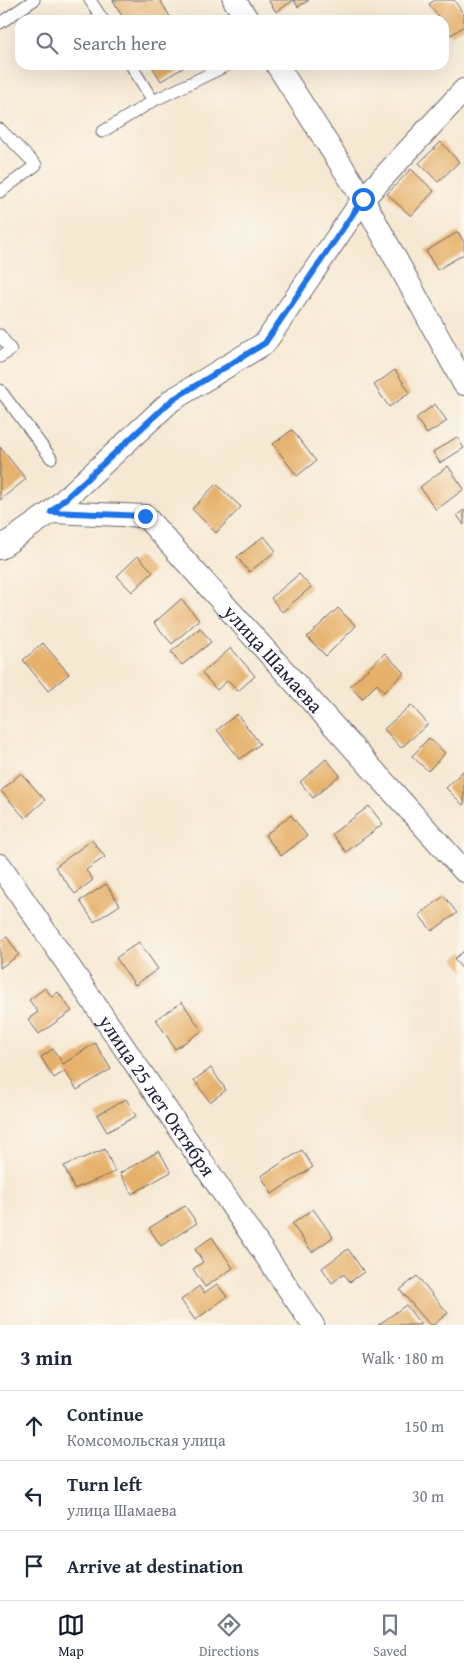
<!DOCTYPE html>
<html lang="en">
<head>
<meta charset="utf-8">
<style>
  body { margin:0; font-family:"Gentium Book Plus",serif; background:#f2f2f3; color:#1f2937 }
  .stop { position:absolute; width:15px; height:15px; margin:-11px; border:4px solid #1a73e8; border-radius:50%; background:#fff }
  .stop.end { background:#1a73e8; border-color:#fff; box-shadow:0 1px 5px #0008 }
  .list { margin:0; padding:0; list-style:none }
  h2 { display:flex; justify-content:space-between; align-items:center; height:65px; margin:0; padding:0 20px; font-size:21px }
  h2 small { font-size:16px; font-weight:400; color:#747a83 }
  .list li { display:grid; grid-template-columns:32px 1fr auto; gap:15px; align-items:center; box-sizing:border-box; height:70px; padding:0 20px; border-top:1px solid #e0e1e3 }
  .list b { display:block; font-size:19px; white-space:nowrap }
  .list p { margin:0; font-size:16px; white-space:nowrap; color:#747a83 }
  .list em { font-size:16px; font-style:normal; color:#747a83 }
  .icon { flex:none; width:28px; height:28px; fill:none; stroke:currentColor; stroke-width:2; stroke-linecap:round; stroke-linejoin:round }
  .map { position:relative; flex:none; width:464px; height:1325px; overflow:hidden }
  .search { position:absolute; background:#fff; box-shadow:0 5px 20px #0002; left:15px; right:15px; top:15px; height:55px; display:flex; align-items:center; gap:12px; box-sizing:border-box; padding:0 18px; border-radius:15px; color:#747a83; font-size:19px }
  .sheet { height:275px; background:#fff }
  nav { display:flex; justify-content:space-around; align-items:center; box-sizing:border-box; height:70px; border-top:1px solid #e0e1e3; background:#fff; font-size:14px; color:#747a83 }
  nav a { display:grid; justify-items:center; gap:2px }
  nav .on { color:#111827 }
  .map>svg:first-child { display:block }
  .building { fill:#e6b16b }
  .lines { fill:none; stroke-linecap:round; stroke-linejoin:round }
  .lane-casing { stroke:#6c6870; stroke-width:13 }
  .street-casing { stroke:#6c6870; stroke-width:24 }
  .lane { stroke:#fff; stroke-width:11 }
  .street { stroke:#fff; stroke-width:22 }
  .route { stroke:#1a73e8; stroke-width:6 }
  .labels { text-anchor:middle; stroke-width:4; stroke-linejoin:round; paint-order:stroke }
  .street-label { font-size:20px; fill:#22223b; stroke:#fbf7ec }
</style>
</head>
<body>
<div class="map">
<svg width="464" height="1325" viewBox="0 0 464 1325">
  <rect width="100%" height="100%" fill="#fbf7ec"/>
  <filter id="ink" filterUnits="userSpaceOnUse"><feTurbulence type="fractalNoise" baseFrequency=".02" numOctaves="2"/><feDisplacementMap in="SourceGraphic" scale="10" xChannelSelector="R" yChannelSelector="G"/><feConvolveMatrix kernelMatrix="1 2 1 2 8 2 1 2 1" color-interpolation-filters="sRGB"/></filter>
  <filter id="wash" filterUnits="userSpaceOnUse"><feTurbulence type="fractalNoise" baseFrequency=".0096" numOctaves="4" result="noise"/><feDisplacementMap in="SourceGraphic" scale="20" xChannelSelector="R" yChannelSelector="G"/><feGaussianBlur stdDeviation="1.12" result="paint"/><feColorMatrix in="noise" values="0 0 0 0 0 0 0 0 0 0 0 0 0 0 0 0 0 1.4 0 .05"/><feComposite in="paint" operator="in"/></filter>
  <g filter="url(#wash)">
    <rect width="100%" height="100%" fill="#f6e9d3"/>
    <g id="blocks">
      <!-- building -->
      <g class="building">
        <path d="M113 0H160L172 20H124Z"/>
        <path d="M268 0H309L298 7 294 0 276 12Z"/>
        <path d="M435 0H454L464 15V26L451 35 444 25V20H441L429 4Z"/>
        <path d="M151 65H188L161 81Z"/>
        <path d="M441 142 459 162 438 182 419 163Z"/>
        <path d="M411 169 434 191 411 216 387 194Z"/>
        <path d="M458 232 464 242V254L437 270 426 251Z"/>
        <path d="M395 370 410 393 389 407 374 385Z"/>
        <path d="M435 404 447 421 427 434 416 418Z"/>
        <path d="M292 430 316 461 297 476 273 444Z"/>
        <path d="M457 437 464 448 440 463 433 452Z"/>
        <path d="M0 447 26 479 0 500Z"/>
        <path d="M448 466 464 489 436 510 420 487Z"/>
        <path d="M216 484 241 507 216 533 192 509Z"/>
        <path d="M464 510V525L457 515Z"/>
        <path d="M264 536 276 551 249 572 237 557Z"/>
        <path d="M138 556 153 572 132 592 117 576Z"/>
        <path d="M299 574 311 587 282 612 271 598Z"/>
        <path d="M181 599 199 620 172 644 154 623Z"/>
        <path d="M338 608 356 626 326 656 307 637Z"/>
        <path d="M200 628 211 642 182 665 171 652Z"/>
        <path d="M43 643 69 674 48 691 23 660Z"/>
        <path d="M231 648 255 676 238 691 228 680 217 690 202 673Z"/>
        <path d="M385 653 404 673 384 692 377 684 362 699 350 686Z"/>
        <path d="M411 705 428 724 401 748 384 729Z"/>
        <path d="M237 714 260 744 240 759 217 730Z"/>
        <path d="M429 738 445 753 428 771 412 756Z"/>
        <path d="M326 759 340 775 313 798 300 782Z"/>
        <path d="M464 770V804L463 805 446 788Z"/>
        <path d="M21 773 45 800 25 818 1 791Z"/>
        <path d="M369 806 383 824 346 852 332 834Z"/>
        <path d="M291 815 307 836 281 856 265 835Z"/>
        <path d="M92 840 105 857 86 870 93 880 75 894 55 867Z"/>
        <path d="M106 884 120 905 94 922 80 901Z"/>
        <path d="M444 896 457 913 432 931 419 915Z"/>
        <path d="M7 937 19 955 0 968V941Z"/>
        <path d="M139 942 158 969 135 985 116 958Z"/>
        <path d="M464 951V971L454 959Z"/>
        <path d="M45 988 52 997 58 992 72 1011 39 1034 28 1019 38 1012 29 1000Z"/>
        <path d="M182 1002 202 1031 175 1049 156 1019Z"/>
        <path d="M95 1043 111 1069 77 1090 65 1071 54 1078 41 1057 53 1049 63 1064Z"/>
        <path d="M211 1068 226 1090 210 1102 194 1080Z"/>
        <path d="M126 1099 136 1116 107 1132 97 1115Z"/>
        <path d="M105 1149 115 1172 74 1189 64 1166Z"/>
        <path d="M302 1150 313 1167 272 1194 261 1176Z"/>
        <path d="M159 1151 171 1172 132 1194 120 1173Z"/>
        <path d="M185 1206 197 1223 161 1246 149 1228Z"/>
        <path d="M313 1209 333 1237 312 1252 292 1224Z"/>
        <path d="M212 1237 233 1268 205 1287 193 1269 203 1262 195 1249Z"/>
        <path d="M348 1249 364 1272 350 1282 344 1274 332 1283 322 1268Z"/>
        <path d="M417 1276 448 1313 433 1325H430L400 1290Z"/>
        <path d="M217 1284 227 1297 195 1320 181 1300 199 1286 204 1293Z"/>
        <path d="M406 1305 421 1325H378Z"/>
      </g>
    </g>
  </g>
  <g filter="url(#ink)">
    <use href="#blocks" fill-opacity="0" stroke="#6c6870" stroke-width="1"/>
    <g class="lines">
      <defs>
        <g id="lane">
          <path d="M90 0 103 20"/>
          <path d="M0 23 34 0"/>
          <path d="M131 65 153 101"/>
          <path d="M0 129 36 165 0 192"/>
          <path d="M102 132 153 101 228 65"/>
          <path d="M0 335 11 350 0 357"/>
          <path d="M0 390 51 458"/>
        </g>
        <g id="street">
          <path d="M234 0 248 20"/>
          <path d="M277 65 363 199 464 384"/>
          <path id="s1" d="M51 512 145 516 464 871"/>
          <path d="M0 548 51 512 172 400 265 343 363 199 464 90"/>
          <path id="s2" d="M0 865 313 1325"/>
        </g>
      </defs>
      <!-- lane casing -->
      <use href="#lane" class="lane-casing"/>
      <!-- street casing -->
      <use href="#street" class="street-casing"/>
      <!-- lane -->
      <use href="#lane" class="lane"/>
      <!-- street -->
      <use href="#street" class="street"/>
    </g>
  </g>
  <g class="lines" filter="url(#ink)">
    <!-- route -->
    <path class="route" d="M145 516 51 512 172 400 265 343 363 199"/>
  </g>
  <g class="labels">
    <!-- street labels -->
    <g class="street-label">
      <text dy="7" stroke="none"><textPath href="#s1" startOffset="286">улица Шамаева</textPath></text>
      <text dy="7" stroke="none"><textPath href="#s2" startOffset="279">улица 25 лет Октября</textPath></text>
    </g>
  </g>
</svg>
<div class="stop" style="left:363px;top:199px"></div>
<div class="stop end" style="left:145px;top:516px"></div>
<div class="search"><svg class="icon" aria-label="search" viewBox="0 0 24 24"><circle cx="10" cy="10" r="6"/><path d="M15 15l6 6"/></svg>Search here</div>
</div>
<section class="sheet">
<h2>3 min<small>Walk · 180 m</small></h2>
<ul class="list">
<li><svg class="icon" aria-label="ahead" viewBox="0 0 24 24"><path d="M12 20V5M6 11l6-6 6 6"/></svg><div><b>Continue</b><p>Комсомольская улица</p></div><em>150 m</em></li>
<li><svg class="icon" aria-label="left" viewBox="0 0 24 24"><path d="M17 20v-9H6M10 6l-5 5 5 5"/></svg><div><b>Turn left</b><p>улица Шамаева</p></div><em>30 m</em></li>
<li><svg class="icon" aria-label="arrive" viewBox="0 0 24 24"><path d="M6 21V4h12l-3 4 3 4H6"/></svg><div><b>Arrive at destination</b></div></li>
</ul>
</section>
<nav>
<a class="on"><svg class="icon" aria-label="map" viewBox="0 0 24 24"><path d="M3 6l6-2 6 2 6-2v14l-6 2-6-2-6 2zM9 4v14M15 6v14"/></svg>Map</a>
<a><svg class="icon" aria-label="directions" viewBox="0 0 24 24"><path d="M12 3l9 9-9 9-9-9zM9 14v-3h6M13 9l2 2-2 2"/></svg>Directions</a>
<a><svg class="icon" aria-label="saved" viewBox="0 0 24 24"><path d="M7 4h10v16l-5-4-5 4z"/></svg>Saved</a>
</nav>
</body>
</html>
